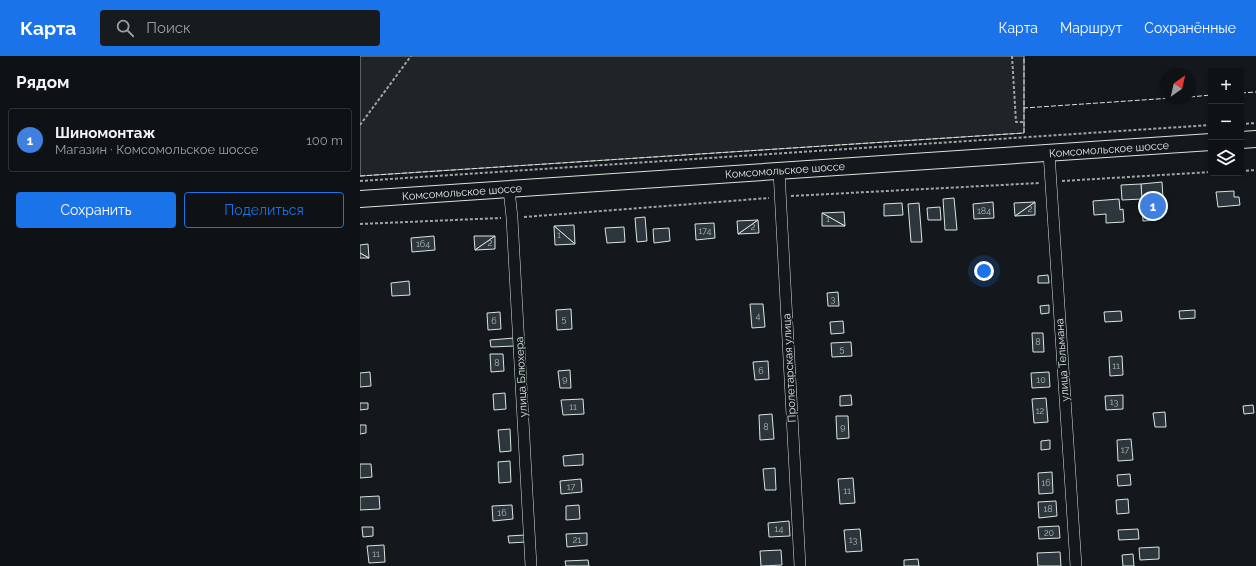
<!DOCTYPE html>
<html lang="ru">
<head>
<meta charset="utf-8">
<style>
  body { margin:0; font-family:Raleway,sans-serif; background:#181b1e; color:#f1f3f6 }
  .controls { position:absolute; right:12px; top:12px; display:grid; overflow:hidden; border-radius:4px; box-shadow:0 1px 3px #0004 }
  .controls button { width:36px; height:36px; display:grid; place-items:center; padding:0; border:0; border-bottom:1px solid #2f3234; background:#0f1215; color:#f1f3f6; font:20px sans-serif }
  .compass { position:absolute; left:800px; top:12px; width:36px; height:36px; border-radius:50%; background:#0f1215; box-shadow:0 1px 3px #0004; rotate:34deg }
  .you { position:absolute; left:624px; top:215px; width:14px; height:14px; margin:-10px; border:3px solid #fff; border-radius:50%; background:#1a73e8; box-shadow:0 0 0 6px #1a73e833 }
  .badge { display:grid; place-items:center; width:26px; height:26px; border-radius:50%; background:#1a73e8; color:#fff; font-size:13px; font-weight:700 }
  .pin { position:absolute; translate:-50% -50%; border:2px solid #fff; box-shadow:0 1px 4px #0006 }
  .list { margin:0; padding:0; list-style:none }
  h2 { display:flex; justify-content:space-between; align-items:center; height:52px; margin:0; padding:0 16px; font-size:17px }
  h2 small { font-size:13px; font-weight:400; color:#9b9ea0 }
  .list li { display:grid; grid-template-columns:26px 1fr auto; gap:12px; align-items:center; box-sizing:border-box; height:64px; margin:0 8px 8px; padding:0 8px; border:1px solid #2f3234; border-radius:4px }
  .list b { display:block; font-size:15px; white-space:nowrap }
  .list p { margin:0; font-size:13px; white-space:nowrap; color:#9b9ea0 }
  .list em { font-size:13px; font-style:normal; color:#9b9ea0 }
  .actions { display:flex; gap:8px; padding:12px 16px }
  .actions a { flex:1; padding:9px 0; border:1px solid #1a73e8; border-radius:4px; text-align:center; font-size:14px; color:#1a73e8 }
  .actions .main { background:#1a73e8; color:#fff }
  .icon { flex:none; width:22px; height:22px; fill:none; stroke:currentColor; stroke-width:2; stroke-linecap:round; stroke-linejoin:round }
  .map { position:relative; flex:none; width:896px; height:510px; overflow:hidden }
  header { display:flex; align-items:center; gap:24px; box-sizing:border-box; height:56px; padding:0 20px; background:#1a73e8; color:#fff }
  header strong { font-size:19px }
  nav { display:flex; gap:22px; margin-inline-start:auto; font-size:14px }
  .search { width:280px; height:36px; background:#181b1e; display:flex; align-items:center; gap:10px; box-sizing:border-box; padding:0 14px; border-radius:4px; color:#9b9ea0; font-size:15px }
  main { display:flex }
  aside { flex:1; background:#0f1215 }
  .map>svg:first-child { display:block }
  .green { fill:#202428; stroke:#939e99 }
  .building { fill:#2c363c; stroke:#d8e6dc }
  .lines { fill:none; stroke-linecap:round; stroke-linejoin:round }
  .street-casing { stroke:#d8e6dc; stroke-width:12 }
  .secondary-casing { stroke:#d8e6dc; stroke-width:18 }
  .path { stroke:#9da8a2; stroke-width:2; stroke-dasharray:3 2; stroke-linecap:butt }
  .street { stroke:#14181c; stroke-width:11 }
  .secondary { stroke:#14181c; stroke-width:16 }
  .fence { stroke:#d8e6dc; stroke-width:1; stroke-dasharray:5 2; stroke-linecap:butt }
  .labels { text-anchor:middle; stroke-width:3; stroke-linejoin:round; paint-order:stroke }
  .number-label { font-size:9px; fill:#adbab4 }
  .street-label { font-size:11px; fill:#d8e6dc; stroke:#14181c }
</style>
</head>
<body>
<header>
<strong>Карта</strong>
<div class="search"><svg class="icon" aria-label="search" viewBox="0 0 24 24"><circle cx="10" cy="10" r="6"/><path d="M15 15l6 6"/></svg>Поиск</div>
<nav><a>Карта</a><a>Маршрут</a><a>Сохранённые</a></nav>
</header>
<main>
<aside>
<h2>Рядом<small></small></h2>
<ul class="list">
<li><span class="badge" style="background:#3f7fe0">1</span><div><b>Шиномонтаж</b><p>Магазин · Комсомольское шоссе</p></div><em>100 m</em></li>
</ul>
<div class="actions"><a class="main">Сохранить</a><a>Поделиться</a></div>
</aside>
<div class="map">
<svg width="896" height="510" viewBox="0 0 896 510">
  <rect width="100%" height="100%" fill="#14181c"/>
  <!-- green -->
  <path class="green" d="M0 0H664V77L0 120Z"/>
  <!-- building -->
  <g class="building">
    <path d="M802 126 804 158 797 159V164L783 165 781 128Z"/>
    <path d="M781 128 782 143 762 144 761 129Z"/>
    <path d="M874 135V141H879L880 149 858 151 856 136Z"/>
    <path d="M594 142 597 174H585L583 143Z"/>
    <path d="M759 143 760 154 763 153 764 166 746 167V158L734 159 733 145Z"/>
    <path d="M633 146 634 162 614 163 613 148Z"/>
    <path d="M675 146V159L655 160Z"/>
    <path d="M675 146 655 160 654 147Z"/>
    <path d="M542 147 543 159 524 160V148Z"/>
    <path d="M559 147 562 186H551L548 148Z"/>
    <path d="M580 151 581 164H568L567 152Z"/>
    <path d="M484 156 485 170 462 157Z"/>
    <path d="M462 157 485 170H462Z"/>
    <path d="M285 161 287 185 277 186 275 162Z"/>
    <path d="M398 164 399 177 378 178Z"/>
    <path d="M398 164 378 178 377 165Z"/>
    <path d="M354 167 355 182 336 184 335 168Z"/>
    <path d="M214 169 215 188 194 170Z"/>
    <path d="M194 170 215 188 195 189Z"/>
    <path d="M264 171 265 186 247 187 245 172Z"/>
    <path d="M309 172 310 185 294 187 293 173Z"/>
    <path d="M74 180 75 194 52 196 51 182Z"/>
    <path d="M114 180H135L115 194Z"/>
    <path d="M135 180V193L115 194Z"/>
    <path d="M8 188 9 202 0 197V189Z"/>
    <path d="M0 197 9 202H0Z"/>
    <path d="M688 219 689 227H678V220Z"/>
    <path d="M49 225 50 239 32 240 31 227Z"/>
    <path d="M478 236 479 250H468L467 237Z"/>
    <path d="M390 248H403L405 271 392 272Z"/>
    <path d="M689 249V257L681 258 680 250Z"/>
    <path d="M211 253 212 273 197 274 196 254Z"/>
    <path d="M835 254V262L820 263 819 255Z"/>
    <path d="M761 255 762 265 745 266 744 256Z"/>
    <path d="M140 256 141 273 128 274 127 257Z"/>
    <path d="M483 265 484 277 471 278 470 266Z"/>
    <path d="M672 277H683L684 296H673Z"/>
    <path d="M154 282 155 290 131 291 130 284Z"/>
    <path d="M491 286 492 300 472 301 471 287Z"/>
    <path d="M130 298H143L144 315 131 316Z"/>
    <path d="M762 300 763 319 750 320 749 301Z"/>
    <path d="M408 305 409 323 395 324 393 306Z"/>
    <path d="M210 314 211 332H200L198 315Z"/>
    <path d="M10 316 11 330 0 331V317Z"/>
    <path d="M689 316 690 331 672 332 671 317Z"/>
    <path d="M145 337 146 353 134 354 133 338Z"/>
    <path d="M491 339 492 349 480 350V340Z"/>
    <path d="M763 339V353L746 354 745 340Z"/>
    <path d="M686 342 688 366 674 367 672 343Z"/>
    <path d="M223 343 224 358 203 359 201 344Z"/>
    <path d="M0 347H8V353L0 354Z"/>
    <path d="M893 349 894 357 884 358 883 350Z"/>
    <path d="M805 356 806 371H795L793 357Z"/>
    <path d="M412 358 414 383 400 384 399 359Z"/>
    <path d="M476 360H488L489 382 477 383Z"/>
    <path d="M0 369H6V377L0 378Z"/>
    <path d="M150 373 151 395 140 396 138 374Z"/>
    <path d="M771 383 773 404 758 405 757 384Z"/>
    <path d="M690 384V393L681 394V385Z"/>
    <path d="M223 398V409L204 410 203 400Z"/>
    <path d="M150 405 151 426 139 427 138 406Z"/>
    <path d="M0 408H11L12 421 0 422Z"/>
    <path d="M415 412 416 434H405L403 413Z"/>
    <path d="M692 416 693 437 679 438 678 417Z"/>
    <path d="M770 418 771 429 758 430 757 419Z"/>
    <path d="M493 422 495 447 480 448 478 423Z"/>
    <path d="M221 423 222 436 201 438 200 425Z"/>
    <path d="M19 440 20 453 0 454V441Z"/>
    <path d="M768 443 769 457 757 458 756 444Z"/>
    <path d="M696 445 697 460 679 462 678 446Z"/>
    <path d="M152 449 153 463 133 465 132 450Z"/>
    <path d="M219 449 220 463 206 464V450Z"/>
    <path d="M429 465 430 480 409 481 408 467Z"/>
    <path d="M699 470 700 482 679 483 678 471Z"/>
    <path d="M2 471H13V480L3 481Z"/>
    <path d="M500 473 502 495 486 496 484 474Z"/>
    <path d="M778 473 779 483 759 484 758 474Z"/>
    <path d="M227 477V489L207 491 206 478Z"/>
    <path d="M165 479 166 486 149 487 148 480Z"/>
    <path d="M24 489 25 506 9 507 7 490Z"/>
    <path d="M799 491V503L780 504 779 492Z"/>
    <path d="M421 494 422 509 401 510 400 495Z"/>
    <path d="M700 496 701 510H678L677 497Z"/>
    <path d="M773 498 774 510H763L762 499Z"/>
    <path d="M558 503 559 510H544V504Z"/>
    <path d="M228 504 229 510H206L205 505Z"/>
  </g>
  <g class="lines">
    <defs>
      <g id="street">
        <path d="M689 97 716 510"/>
        <path d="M419 115 440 510"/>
        <path d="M149 133 152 162 171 510"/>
      </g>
      <g id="secondary">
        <path d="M881 84 896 83"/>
        <path d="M0 143 851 86"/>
      </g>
    </defs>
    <!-- street casing -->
    <use href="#street" class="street-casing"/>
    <!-- secondary casing -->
    <use href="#secondary" class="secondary-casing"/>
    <!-- path -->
    <g class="path">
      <path d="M652 0 656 66H664"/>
      <path d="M881 68 896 67"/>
      <path d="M0 69 51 0"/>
      <path d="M881 115 896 114"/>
      <path d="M0 125 851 69"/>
      <path d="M702 125 851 116"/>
      <path d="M431 140 680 127"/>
      <path d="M164 161 409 142"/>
      <path d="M0 168 141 162"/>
    </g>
    <!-- street -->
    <use href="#street" class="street"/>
    <!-- secondary -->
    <use href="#secondary" class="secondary"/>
    <!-- fence -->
    <g class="fence">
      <path d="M881 37 896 36"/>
      <path d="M830 41 851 39"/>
      <path d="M664 51V52L812 42"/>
      <path d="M0 120 664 77V0"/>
    </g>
  </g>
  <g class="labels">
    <!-- number labels -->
    <g class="number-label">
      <text x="670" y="156">2</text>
      <text x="624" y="158">184</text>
      <text x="468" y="166">1</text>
      <text x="393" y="174">2</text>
      <text x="345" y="178">174</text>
      <text x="199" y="182">1</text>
      <text x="130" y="190">2</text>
      <text x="63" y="191">164</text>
      <text x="473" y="246">3</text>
      <text x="398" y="263">4</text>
      <text x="204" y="266">5</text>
      <text x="134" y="268">6</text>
      <text x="678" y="289">8</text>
      <text x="482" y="296">5</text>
      <text x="137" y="310">8</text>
      <text x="756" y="313">11</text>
      <text x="401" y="318">6</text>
      <text x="205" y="326">9</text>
      <text x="681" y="327">10</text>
      <text x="754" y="349">13</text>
      <text x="213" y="354">11</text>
      <text x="680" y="358">12</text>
      <text x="406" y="374">8</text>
      <text x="483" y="374">9</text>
      <text x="765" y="397">17</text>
      <text x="686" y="430">16</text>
      <text x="211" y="434">17</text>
      <text x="487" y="438">11</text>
      <text x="688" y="456">18</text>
      <text x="142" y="460">16</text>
      <text x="419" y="476">14</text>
      <text x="689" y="480">20</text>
      <text x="217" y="487">21</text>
      <text x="493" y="487">13</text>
      <text x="16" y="501">11</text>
    </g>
    <!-- street labels -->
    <g class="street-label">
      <text transform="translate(749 93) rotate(-4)" y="4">Комсомольское шоссе</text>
      <text transform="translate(425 114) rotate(-4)" y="4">Комсомольское шоссе</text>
      <text transform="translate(102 136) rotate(-4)" y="4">Комсомольское шоссе</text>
      <text transform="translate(702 304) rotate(-94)" y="4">улица Тельмана</text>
      <text transform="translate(429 312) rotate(-93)" y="4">Пролетарская улица</text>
      <text transform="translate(161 321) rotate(-93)" y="4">улица Блюхера</text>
    </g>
  </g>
</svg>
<div class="controls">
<button>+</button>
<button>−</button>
<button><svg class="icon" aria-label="layers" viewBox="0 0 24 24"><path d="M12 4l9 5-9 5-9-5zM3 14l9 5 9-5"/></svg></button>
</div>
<svg class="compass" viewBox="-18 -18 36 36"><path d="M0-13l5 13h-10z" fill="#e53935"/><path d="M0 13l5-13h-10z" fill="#9b9ea0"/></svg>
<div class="you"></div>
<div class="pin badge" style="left:793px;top:150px;background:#3f7fe0">1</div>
</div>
</main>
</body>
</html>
